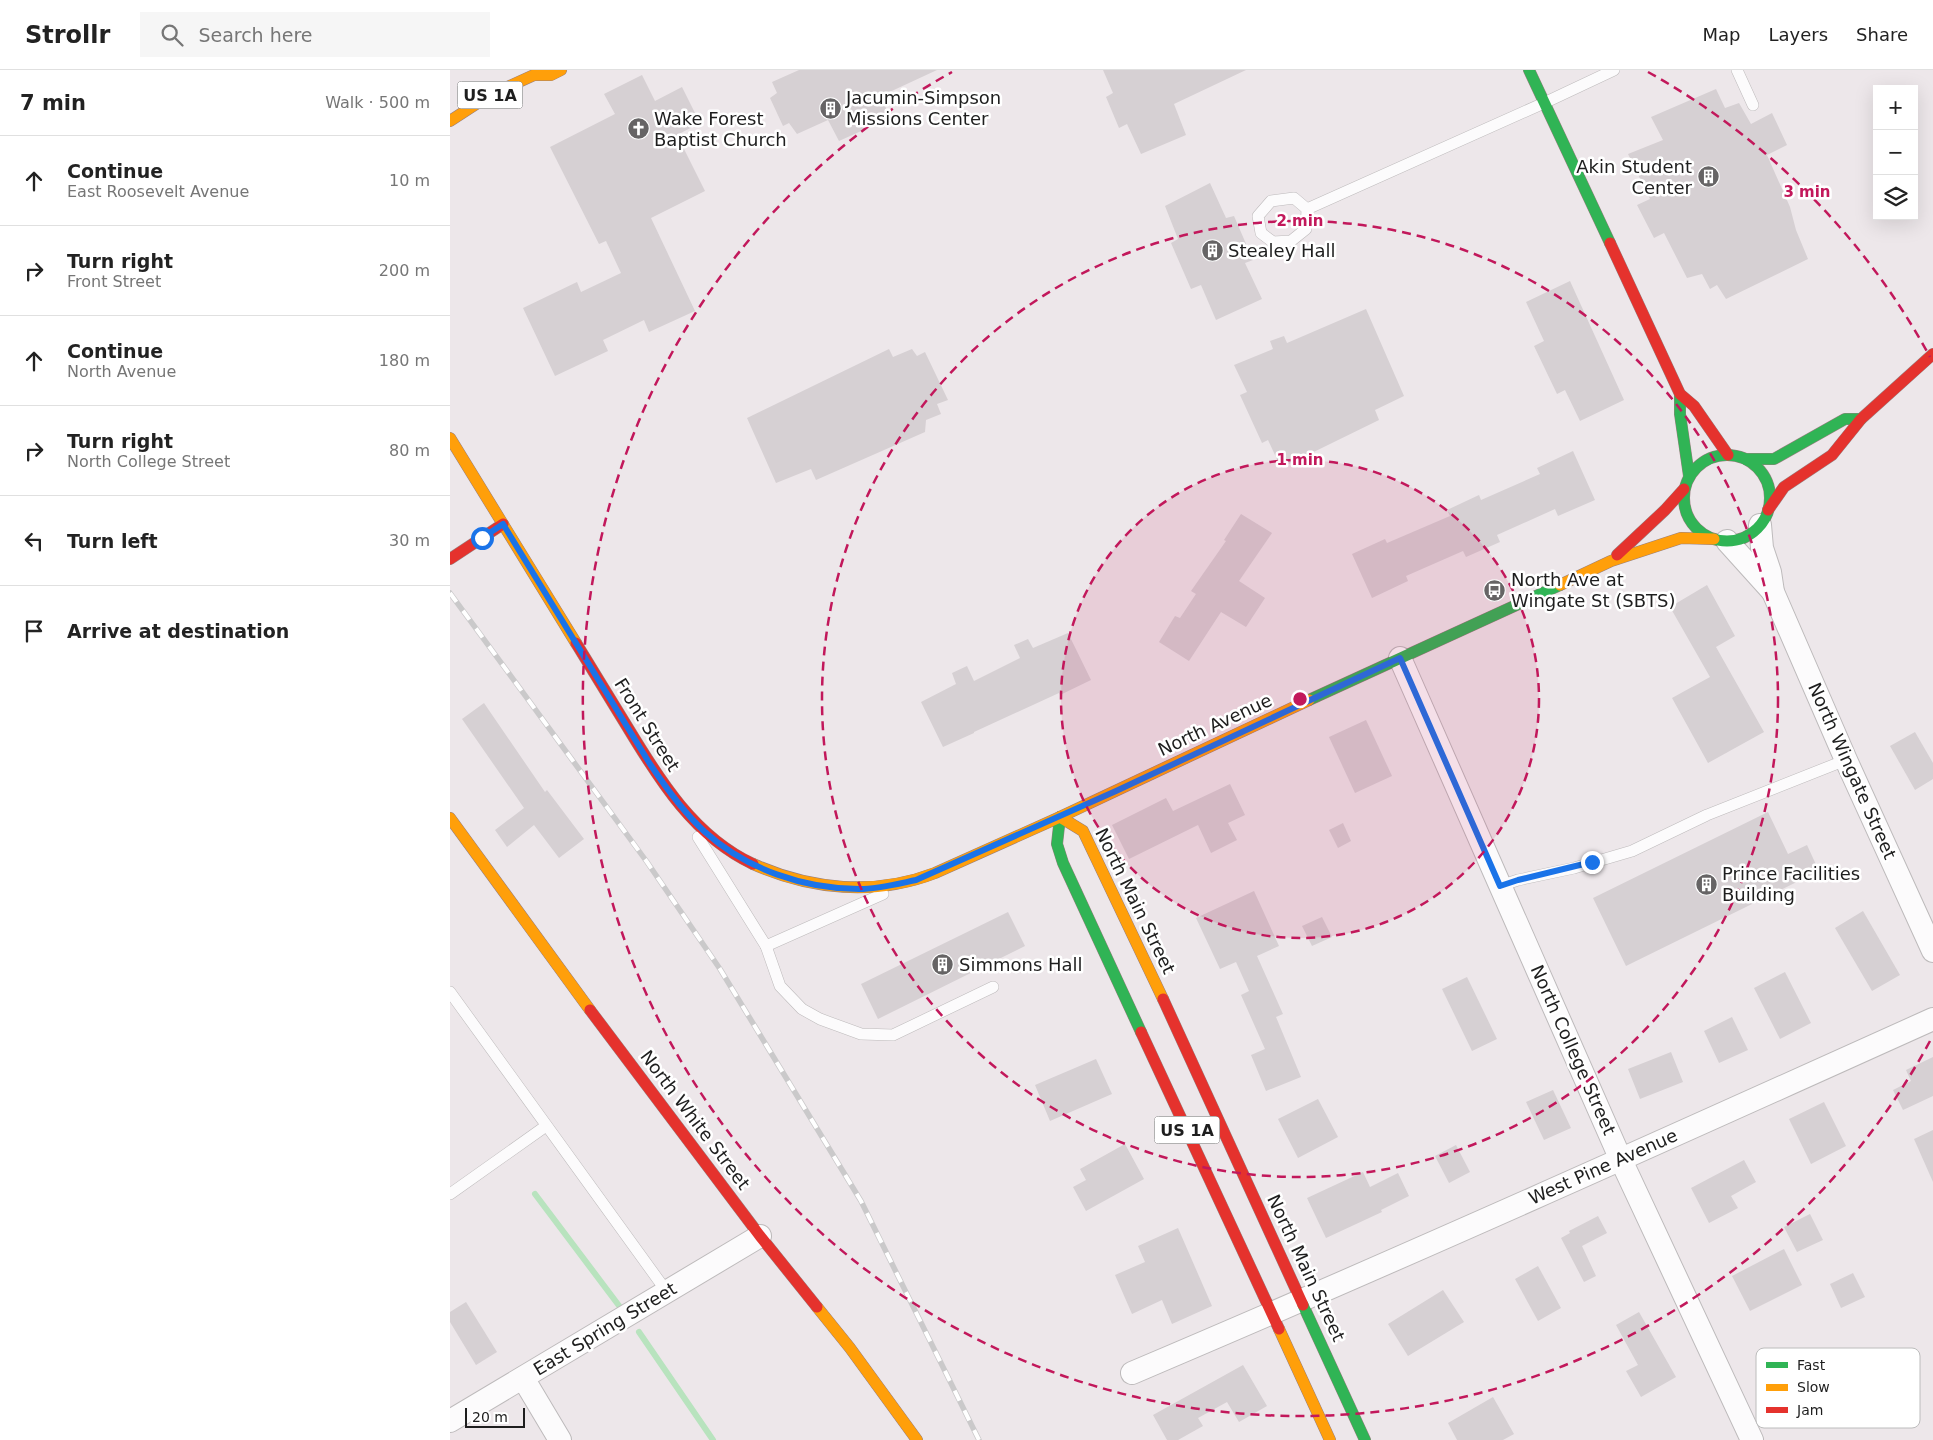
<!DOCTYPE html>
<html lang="en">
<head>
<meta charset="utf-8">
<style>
  body { margin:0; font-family:"DejaVu Sans",sans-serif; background:#f6f6f6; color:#222 }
  .controls { position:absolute; right:15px; top:15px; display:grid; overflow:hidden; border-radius:0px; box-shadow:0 5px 20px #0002 }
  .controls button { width:45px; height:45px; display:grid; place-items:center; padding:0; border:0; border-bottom:1px solid #e0e0e0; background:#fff; color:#222; font:25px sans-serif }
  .scale { position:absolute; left:15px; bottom:12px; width:60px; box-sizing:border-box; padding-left:5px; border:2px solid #1e1e1e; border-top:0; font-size:14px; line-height:18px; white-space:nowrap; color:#1e1e1e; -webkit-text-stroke:4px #fff; paint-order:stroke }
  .stop { position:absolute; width:15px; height:15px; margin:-11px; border:4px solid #1a73e8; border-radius:50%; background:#fff }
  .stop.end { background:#1a73e8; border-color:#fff; box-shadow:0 1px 5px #0008 }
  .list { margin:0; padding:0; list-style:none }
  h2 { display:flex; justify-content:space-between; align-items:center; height:65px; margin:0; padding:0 20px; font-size:21px }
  h2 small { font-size:16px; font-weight:400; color:#767676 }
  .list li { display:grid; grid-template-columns:32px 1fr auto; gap:15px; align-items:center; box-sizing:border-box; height:90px; padding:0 20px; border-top:1px solid #e0e0e0 }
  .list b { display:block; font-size:19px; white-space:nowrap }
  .list p { margin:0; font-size:16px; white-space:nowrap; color:#767676 }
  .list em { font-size:16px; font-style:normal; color:#767676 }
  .icon { flex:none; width:28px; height:28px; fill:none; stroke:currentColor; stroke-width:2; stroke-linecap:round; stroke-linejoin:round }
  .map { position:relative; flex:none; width:1483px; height:1370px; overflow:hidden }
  header { display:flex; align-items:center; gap:30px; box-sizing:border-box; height:70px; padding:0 25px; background:#fff; border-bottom:1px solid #e0e0e0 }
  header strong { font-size:24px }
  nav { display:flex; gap:28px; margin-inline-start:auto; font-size:18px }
  .search { width:350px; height:45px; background:#f6f6f6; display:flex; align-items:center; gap:12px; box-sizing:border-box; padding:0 18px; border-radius:0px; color:#767676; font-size:19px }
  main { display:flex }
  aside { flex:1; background:#fff }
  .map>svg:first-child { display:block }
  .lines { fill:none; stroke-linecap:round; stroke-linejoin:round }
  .stream { stroke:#b8e3be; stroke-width:6 }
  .building { fill:#d6d0d3 }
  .lane-casing { stroke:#bdbabb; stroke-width:12 }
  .street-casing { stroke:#bdbabb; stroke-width:24 }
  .fast-casing { stroke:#987f7f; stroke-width:12 }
  .slow-casing { stroke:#987f7f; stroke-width:12 }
  .jam-casing { stroke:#987f7f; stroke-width:12 }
  .lane { stroke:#fcfbfc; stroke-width:11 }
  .street { stroke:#fcfbfc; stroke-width:22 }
  .fast { stroke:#30b455; stroke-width:11 }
  .slow { stroke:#ff9f0a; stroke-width:11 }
  .jam { stroke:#e5322d; stroke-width:11 }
  .rail-casing { stroke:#cac9ca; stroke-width:5.5 }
  .rail { stroke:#fff; stroke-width:4; stroke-dasharray:11; stroke-linecap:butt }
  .route { stroke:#1a73e8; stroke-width:6 }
  .ring { fill:none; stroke:#c2185b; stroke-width:2.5; stroke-dasharray:9 6 }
  .labels { text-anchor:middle; stroke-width:5; stroke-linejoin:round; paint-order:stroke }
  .shield { fill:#fff; stroke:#626262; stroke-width:1 }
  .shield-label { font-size:16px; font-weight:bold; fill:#1e1e1e }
  .poi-label { font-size:18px; fill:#1e1e1e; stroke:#fff; text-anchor:start }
  .street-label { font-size:18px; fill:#1e1e1e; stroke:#fff }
  .key { fill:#fff; stroke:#bcbcbc; stroke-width:1 }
  .key-label { font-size:14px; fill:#1e1e1e }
  .centre { fill:#c2185b; stroke:#fff; stroke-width:2.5 }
  .ring-label { font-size:15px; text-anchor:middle; font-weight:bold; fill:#c2185b; stroke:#fff; stroke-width:5; stroke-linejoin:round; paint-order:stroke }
</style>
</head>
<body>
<header>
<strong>Strollr</strong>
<div class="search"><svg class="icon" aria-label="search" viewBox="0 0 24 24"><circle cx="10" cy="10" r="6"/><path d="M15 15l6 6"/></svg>Search here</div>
<nav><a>Map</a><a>Layers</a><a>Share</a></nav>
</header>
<main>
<aside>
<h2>7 min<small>Walk · 500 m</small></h2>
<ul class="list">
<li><svg class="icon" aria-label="ahead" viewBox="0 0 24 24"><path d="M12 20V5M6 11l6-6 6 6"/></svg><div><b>Continue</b><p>East Roosevelt Avenue</p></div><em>10 m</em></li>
<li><svg class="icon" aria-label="right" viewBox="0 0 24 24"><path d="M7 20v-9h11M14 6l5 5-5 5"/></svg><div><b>Turn right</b><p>Front Street</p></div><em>200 m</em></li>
<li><svg class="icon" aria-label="ahead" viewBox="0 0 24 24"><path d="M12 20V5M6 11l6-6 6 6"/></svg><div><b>Continue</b><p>North Avenue</p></div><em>180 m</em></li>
<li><svg class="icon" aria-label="right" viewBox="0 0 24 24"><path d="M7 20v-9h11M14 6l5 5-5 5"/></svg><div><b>Turn right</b><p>North College Street</p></div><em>80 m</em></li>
<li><svg class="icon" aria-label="left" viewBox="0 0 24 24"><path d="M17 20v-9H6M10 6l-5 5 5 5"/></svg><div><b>Turn left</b></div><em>30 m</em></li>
<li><svg class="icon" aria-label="arrive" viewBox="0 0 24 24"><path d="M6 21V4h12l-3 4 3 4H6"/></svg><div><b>Arrive at destination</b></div></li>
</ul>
</aside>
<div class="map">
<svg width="1483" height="1370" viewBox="0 0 1483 1370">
  <rect width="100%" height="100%" fill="#ede7ea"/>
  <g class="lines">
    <!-- stream -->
    <g class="stream">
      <path d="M85 1124 170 1237"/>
      <path d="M189 1262 263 1370"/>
    </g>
  </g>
  <!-- building -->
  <g class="building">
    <path d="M349 0H487L431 26 440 48 389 71 378 50 347 64 339 53 333 56 320 28 327 23 322 12Z"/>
    <path d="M653 0H796L724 34 736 65 691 84 677 54 669 58 656 27 663 23Z"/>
    <path d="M192 5 205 31 232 17 250 53 227 65 255 121 201 148 245 241 199 262 194 250 153 270 158 281 105 306 73 238 127 212 131 222 171 203 156 171 149 174 100 77 165 44 154 24Z"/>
    <path d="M1266 19 1275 38 1289 33 1301 54 1322 43 1337 75 1317 85 1340 137 1346 160 1358 189 1276 229 1267 215 1260 219 1252 204 1237 208 1214 163 1204 168 1187 135 1200 129 1178 84 1213 70 1201 47Z"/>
    <path d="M760 113 776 148 784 146 803 190 795 193 812 229 766 250 751 215 741 219 721 173 728 169 715 136Z"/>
    <path d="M1120 211 1174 330 1130 351 1115 320 1107 324 1084 276 1094 271 1076 232Z"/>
    <path d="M916 239 954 326 925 340 929 350 831 398 818 370 812 373 790 325 797 322 784 295 823 279 820 271 834 266 837 273Z"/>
    <path d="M439 279 443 287 462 279 467 286 475 282 498 330 487 334 491 344 476 350 475 362 366 410 361 399 326 413 297 348Z"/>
    <path d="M1123 381 1145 430 1108 446 1105 439 1047 465 1050 472 1016 487 1013 481 956 506 958 511 922 528 902 484 935 469 937 473 1000 446 997 440 1029 425 1031 430 1090 404 1087 398Z"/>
    <path d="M791 444 822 463 789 511 815 528 796 557 771 542 739 591 709 572 725 546 730 548 746 524 741 521 776 471 774 470Z"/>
    <path d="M1257 515 1285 566 1266 577 1314 662 1258 693 1222 628 1260 607 1220 537Z"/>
    <path d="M618 563 641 610 610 625 609 623 524 662V663L493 677 471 632 506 614 502 603 517 596 524 611 570 588 564 575 578 569 583 578Z"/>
    <path d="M34 633 95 722 97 720 134 769 109 788 84 755 57 777 45 760 74 738 12 649Z"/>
    <path d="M916 650 942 706 905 723 879 667Z"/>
    <path d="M1465 662 1483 693V709L1465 720 1440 676Z"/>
    <path d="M780 714 795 745 778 753 787 770 761 783 748 755 679 789 662 755 716 728 723 741Z"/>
    <path d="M1318 742 1338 784 1357 775 1369 801 1176 896 1143 828Z"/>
    <path d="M893 753 901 771 888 778 879 760Z"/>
    <path d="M804 821 829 876 807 886 833 944 826 947 851 1007 816 1021 801 985 815 979 791 925 799 921 786 892 770 899 746 848Z"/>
    <path d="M1413 841 1450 905 1422 921 1385 858Z"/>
    <path d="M558 842 575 876 428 949 411 914Z"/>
    <path d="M872 847 882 867 862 876 852 856Z"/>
    <path d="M1335 902 1361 953 1330 969 1304 918Z"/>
    <path d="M1017 907 1047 969 1022 981 992 919Z"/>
    <path d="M1282 947 1298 980 1269 993 1254 961Z"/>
    <path d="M1221 982 1233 1012 1190 1029 1178 999Z"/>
    <path d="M1483 987V1026L1453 1040 1443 1020 1461 1011 1456 1000Z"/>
    <path d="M646 989 662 1024 600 1051 585 1015Z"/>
    <path d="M1103 1020 1121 1058 1094 1070 1076 1032Z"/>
    <path d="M868 1029 888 1067 848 1088 828 1049Z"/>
    <path d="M1374 1032 1396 1076 1361 1094 1339 1049Z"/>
    <path d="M1483 1060V1112L1464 1069Z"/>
    <path d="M675 1074 694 1109 636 1141 623 1117 636 1110 630 1099Z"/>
    <path d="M1006 1075 1020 1102 999 1113 985 1086Z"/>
    <path d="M1294 1090 1306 1112 1281 1126 1288 1138 1259 1153 1241 1118Z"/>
    <path d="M913 1102 920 1117 948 1103 959 1126 931 1140 932 1142 876 1168 857 1128Z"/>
    <path d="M1360 1144 1373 1170 1347 1182 1334 1157Z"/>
    <path d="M1148 1146 1157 1163 1132 1176 1146 1206 1134 1212 1111 1168 1120 1163 1119 1161Z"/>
    <path d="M728 1158 762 1236 722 1254 712 1230 682 1244 665 1205 695 1192 688 1176Z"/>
    <path d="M1334 1179 1352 1215 1300 1241 1282 1206Z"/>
    <path d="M1088 1196 1111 1238 1088 1251 1065 1209Z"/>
    <path d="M1403 1203 1415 1227 1391 1238 1380 1214Z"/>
    <path d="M993 1220 1014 1252 958 1286 938 1254Z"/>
    <path d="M16 1232 47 1282 26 1295 0 1252V1242Z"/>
    <path d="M1189 1242 1226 1307 1191 1327 1176 1301 1188 1295 1166 1255Z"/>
    <path d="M793 1295 817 1336 789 1352 777 1332 748 1348 753 1356 728 1370H717L703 1345Z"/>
    <path d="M1043 1327 1064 1364 1053 1370H1007L998 1353Z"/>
  </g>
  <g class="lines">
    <defs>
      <g id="lane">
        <path d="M1287 0 1303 35"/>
        <path d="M844 128 857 139 856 159 841 171 823 172 811 163 808 146 821 131Z"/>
        <path d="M857 139 1094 33 1164 0"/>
        <path d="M248 767 316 876 433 824"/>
        <path d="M1050 816 1068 810 1124 798 1182 781 1257 745 1396 690"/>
        <path d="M316 876 330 916 352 939 370 949 411 964 443 965 543 917"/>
        <path d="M0 922 217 1222"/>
        <path d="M0 1124 96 1056"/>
      </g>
      <g id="street">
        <path d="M1310 455 1312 478 1320 502 1323 522 1396 690 1483 881"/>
        <path d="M1277 471 1323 522"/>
        <path d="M950 588 1171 1090 1302 1370"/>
        <path d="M682 1303C951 1189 1217 1069 1483 949"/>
        <path d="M73 1308 110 1370"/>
        <path d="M0 1351 310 1166"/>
      </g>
      <g id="fast">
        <path d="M1079 0 1160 173"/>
        <path d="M1230 324V344L1239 406"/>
        <circle cx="1277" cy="428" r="43"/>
        <path d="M1296 389H1324L1395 349H1411"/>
        <path d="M859 630 1110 515"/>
        <path d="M610 747 607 774 613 793 691 962"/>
        <path d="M853 1235 915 1370"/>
      </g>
      <g id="slow">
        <path d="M0 51 40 25 84 5H101L111 0"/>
        <path d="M0 368 126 573"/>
        <path d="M1110 515 1161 491 1231 468 1264 469"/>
        <path d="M610 747 859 630"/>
        <path d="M610 747 633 761 713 929"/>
        <path d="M0 748 140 940"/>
        <path d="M303 794C361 820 425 826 485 803L610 747"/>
        <path d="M367 1237 400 1278 467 1370"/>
        <path d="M829 1259 880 1370"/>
      </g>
      <g id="jam">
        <path d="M1160 173 1230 324 1244 336 1278 385"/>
        <path d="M1318 440 1334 417 1382 385 1411 349 1483 284"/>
        <path d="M1167 485 1215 440 1234 419"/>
        <path d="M0 489 53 454"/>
        <path d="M126 573C143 601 160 629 178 658 210 711 245 767 303 794"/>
        <path d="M713 929 853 1235"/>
        <path d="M140 940 310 1166 367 1237"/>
        <path d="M691 962 829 1259"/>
      </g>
    </defs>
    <!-- lane casing -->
    <use href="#lane" class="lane-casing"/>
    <!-- street casing -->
    <use href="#street" class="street-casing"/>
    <!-- fast casing -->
    <use href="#fast" class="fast-casing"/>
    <!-- slow casing -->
    <use href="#slow" class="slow-casing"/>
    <!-- jam casing -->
    <use href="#jam" class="jam-casing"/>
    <!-- lane -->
    <use href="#lane" class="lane"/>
    <!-- street -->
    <use href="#street" class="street"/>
    <!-- fast -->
    <use href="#fast" class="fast"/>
    <!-- slow -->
    <use href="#slow" class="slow"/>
    <!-- jam -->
    <use href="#jam" class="jam"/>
    <defs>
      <path id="rail" d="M0 523 197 792 270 899 411 1131 529 1370"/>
    </defs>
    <!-- rail casing -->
    <use href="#rail" class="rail-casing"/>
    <!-- rail -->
    <use href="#rail" class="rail"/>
  </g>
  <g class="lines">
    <!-- route -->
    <path class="route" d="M32 468 53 454 200 694C216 718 233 742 255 762 296 799 354 819 409 819 428 819 447 814 466 810L666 721 950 588 1050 816 1068 810 1142 792"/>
  </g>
  <!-- distance rings -->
  <circle cx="850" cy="629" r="239" fill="#c2185b" fill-opacity=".12"/>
  <g class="ring">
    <circle cx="850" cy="629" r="239"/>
    <circle cx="850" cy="629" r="478"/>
    <path d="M1480 971A717 717 0 1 1 502 2M1198 2A717 717 0 0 1 1480 287"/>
  </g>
  <!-- icons -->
  <defs>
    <symbol id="building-disc" viewBox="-11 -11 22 22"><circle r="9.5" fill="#666465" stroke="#fff"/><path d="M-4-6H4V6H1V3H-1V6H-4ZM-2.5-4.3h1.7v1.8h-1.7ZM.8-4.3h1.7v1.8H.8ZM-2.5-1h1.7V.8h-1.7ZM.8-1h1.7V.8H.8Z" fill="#fff"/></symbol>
    <symbol id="church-disc" viewBox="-11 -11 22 22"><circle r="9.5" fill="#666465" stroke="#fff"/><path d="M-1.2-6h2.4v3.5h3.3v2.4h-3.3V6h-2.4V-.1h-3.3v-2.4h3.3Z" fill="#fff"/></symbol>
    <symbol id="bus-disc" viewBox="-11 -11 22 22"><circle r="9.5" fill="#666465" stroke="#fff"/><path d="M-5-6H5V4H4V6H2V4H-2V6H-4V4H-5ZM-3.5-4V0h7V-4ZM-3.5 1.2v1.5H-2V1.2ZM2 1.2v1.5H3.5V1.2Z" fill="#fff"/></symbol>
  </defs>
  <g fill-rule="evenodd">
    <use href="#building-disc" x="368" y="26" width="25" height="25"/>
    <use href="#church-disc" x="176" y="46" width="25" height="25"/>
    <use href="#building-disc" x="1246" y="94" width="25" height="25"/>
    <use href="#building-disc" x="750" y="168" width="25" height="25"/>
    <use href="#bus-disc" x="1032" y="508" width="25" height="25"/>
    <use href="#building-disc" x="1244" y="802" width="25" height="25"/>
    <use href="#building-disc" x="480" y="882" width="25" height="25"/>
  </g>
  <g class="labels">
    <!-- shield labels -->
    <g class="shield">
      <rect x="7.5" y="11.5" width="65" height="27" rx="4"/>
      <rect x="704.5" y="1046.5" width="65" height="27" rx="4"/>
    </g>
    <g class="shield-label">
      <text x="40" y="31">US 1A</text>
      <text x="737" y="1066">US 1A</text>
    </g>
    <!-- poi labels -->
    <g class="poi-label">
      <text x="396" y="34">Jacumin-Simpson<tspan x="396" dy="21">Missions Center</tspan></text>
      <text x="204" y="55">Wake Forest<tspan x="204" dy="21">Baptist Church</tspan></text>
      <text x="1242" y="103" text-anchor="end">Akin Student<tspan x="1242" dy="21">Center</tspan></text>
      <text x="778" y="187">Stealey Hall</text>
      <text x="1061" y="516">North Ave at<tspan x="1061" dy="21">Wingate St (SBTS)</tspan></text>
      <text x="1272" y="810">Prince Facilities<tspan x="1272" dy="21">Building</tspan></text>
      <text x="509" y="901">Simmons Hall</text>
    </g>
    <!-- street labels -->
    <g class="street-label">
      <text transform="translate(197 655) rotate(58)" y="6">Front Street</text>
      <text transform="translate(765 655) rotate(-25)" y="6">North Avenue</text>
      <text transform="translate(1402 701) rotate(66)" y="6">North Wingate Street</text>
      <text transform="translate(685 831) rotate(64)" y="6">North Main Street</text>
      <text transform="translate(1123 980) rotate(66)" y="6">North College Street</text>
      <text transform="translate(245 1050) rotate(53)" y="6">North White Street</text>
      <text transform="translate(1153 1097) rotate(-24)" y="6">West Pine Avenue</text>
      <text transform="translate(856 1198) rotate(65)" y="6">North Main Street</text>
      <text transform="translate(155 1259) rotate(-31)" y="6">East Spring Street</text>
    </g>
  </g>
  <!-- legend -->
  <rect x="1306" y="1278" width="164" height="80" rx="8" class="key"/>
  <rect x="1316" y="1292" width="22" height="6" fill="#30b455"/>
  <rect x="1316" y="1314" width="22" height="7" fill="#ff9f0a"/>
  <rect x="1316" y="1337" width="22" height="6" fill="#e5322d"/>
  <g class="key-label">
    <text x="1347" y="1300">Fast</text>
    <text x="1347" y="1322">Slow</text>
    <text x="1347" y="1345">Jam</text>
  </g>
  <circle cx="850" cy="629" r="8" class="centre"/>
  <g class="ring-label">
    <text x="1357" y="127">3 min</text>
    <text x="850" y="156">2 min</text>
    <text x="850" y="395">1 min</text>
  </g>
</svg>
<div class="controls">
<button>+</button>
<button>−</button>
<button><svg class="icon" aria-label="layers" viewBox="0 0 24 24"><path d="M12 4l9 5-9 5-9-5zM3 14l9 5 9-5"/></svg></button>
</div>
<div class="scale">20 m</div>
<div class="stop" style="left:32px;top:468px"></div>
<div class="stop end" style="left:1142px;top:792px"></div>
</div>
</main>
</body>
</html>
